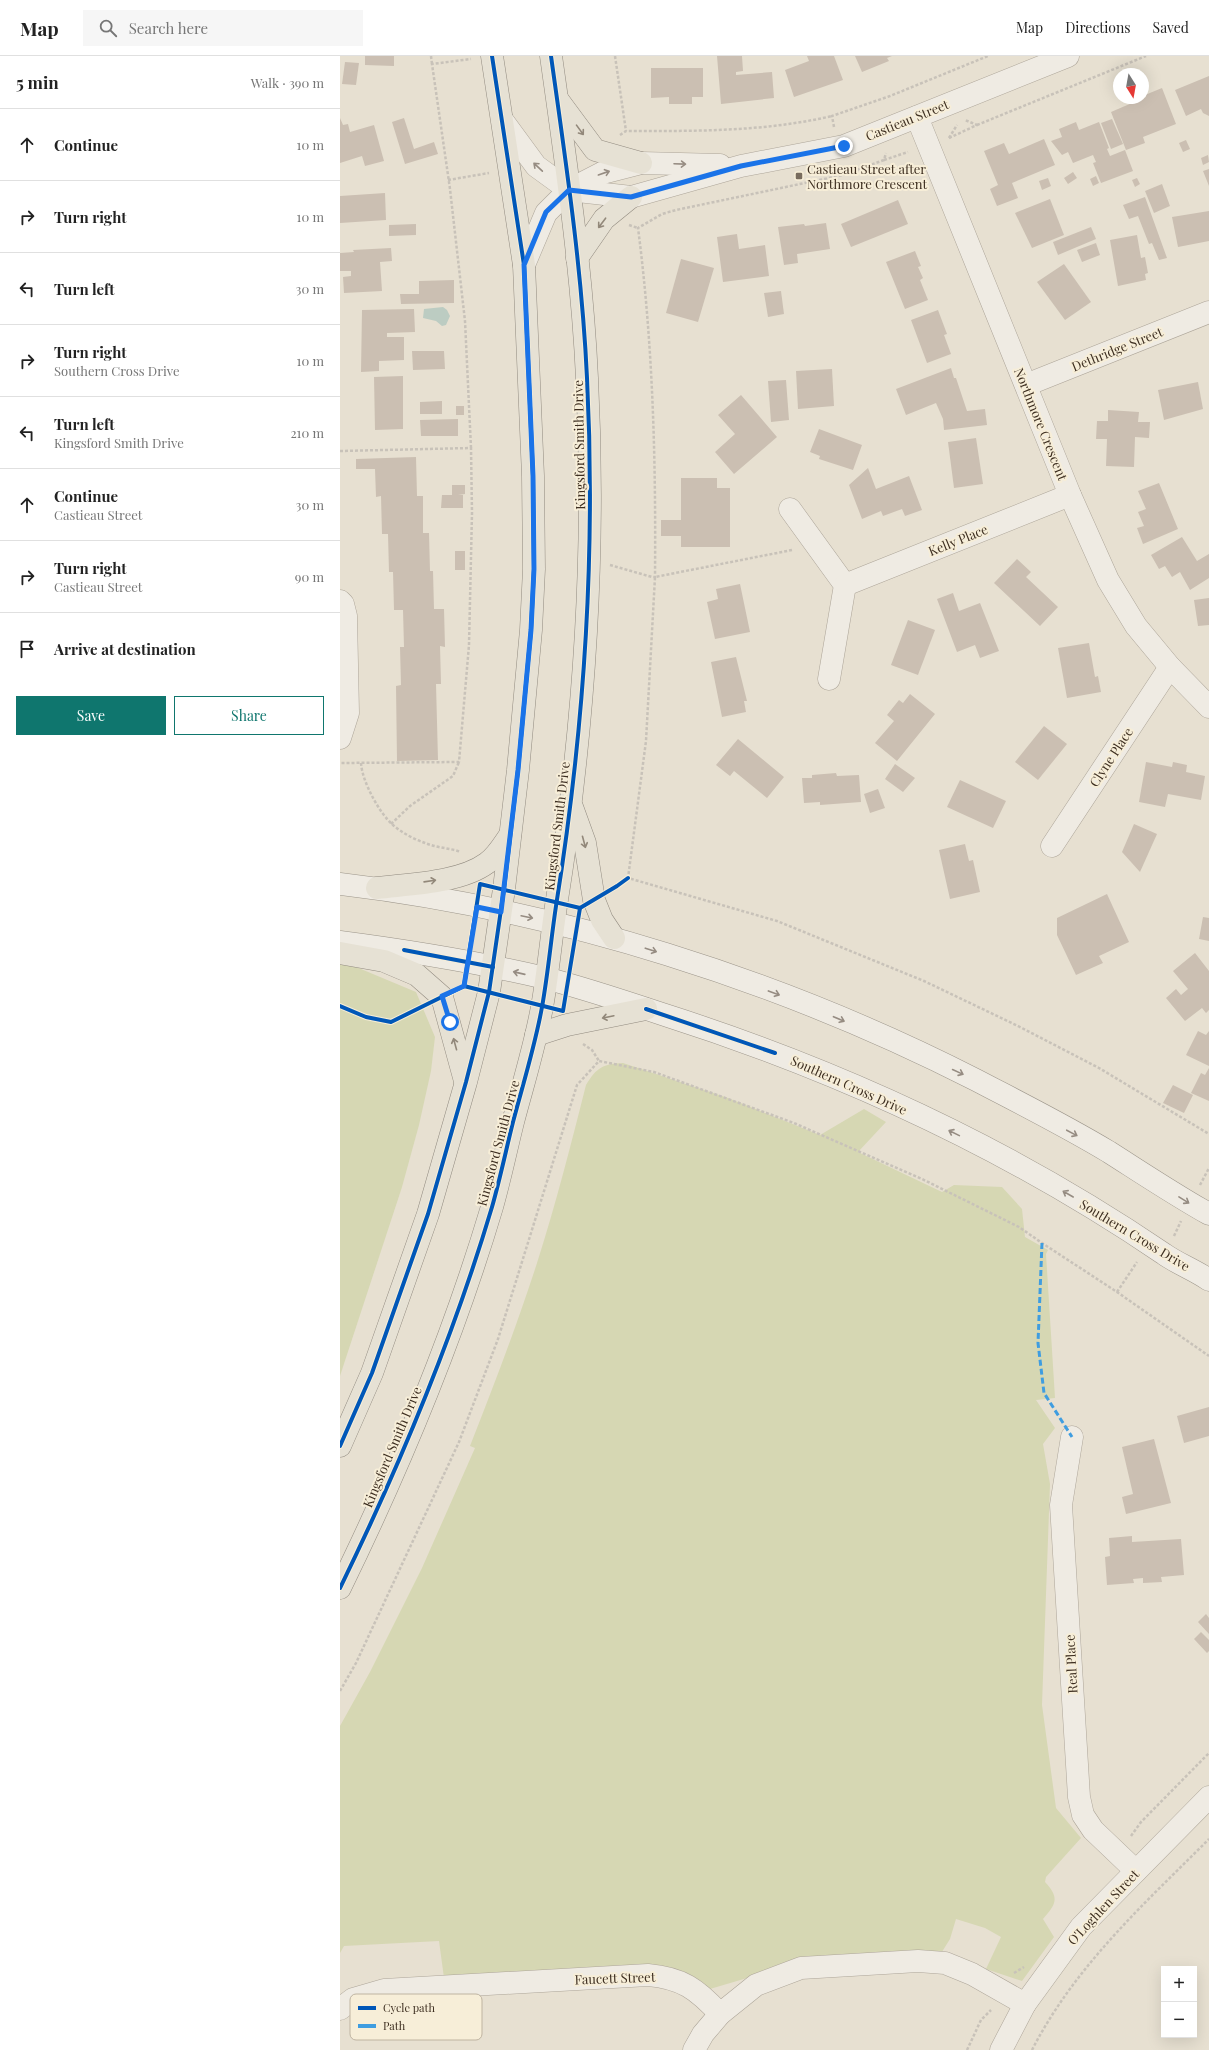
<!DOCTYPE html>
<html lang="en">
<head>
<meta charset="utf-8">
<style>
  body { margin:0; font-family:"Playfair Display",serif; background:#f6f6f6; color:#222 }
  .controls { position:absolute; right:12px; bottom:12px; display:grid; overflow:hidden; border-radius:0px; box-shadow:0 4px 16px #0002 }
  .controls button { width:36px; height:36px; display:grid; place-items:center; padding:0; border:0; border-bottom:1px solid #e0e0e0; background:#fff; color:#222; font:20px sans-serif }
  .compass { position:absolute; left:773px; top:12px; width:36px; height:36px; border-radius:50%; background:#fff; box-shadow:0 4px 16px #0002; rotate:169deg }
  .stop { position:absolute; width:12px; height:12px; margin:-9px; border:3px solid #1a73e8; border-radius:50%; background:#fff }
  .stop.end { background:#1a73e8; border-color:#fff; box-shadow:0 1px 4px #0008 }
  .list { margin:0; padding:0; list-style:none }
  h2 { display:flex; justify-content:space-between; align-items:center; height:52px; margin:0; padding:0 16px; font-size:17px }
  h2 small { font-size:13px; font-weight:400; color:#767676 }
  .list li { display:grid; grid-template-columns:26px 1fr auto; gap:12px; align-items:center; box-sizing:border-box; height:72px; padding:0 16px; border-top:1px solid #e0e0e0 }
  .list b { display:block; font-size:15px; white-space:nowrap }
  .list p { margin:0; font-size:13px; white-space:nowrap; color:#767676 }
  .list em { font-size:13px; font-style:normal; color:#767676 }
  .actions { display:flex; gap:8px; padding:12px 16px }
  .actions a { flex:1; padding:9px 0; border:1px solid #0f766e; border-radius:0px; text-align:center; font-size:14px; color:#0f766e }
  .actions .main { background:#0f766e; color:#fff }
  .icon { flex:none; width:22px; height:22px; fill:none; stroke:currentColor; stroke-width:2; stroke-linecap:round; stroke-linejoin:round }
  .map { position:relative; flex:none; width:869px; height:1994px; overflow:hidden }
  header { display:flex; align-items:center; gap:24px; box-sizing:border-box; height:56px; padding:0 20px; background:#fff; border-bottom:1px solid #e0e0e0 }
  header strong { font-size:19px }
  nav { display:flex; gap:22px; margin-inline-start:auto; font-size:14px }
  .search { width:280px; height:36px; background:#f6f6f6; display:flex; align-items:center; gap:10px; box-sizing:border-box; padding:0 14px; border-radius:0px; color:#767676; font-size:15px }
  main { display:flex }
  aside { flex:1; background:#fff }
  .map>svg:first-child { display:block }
  .green { fill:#d6d7b3 }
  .water { fill:#bcccc2 }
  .building { fill:#cbbfb2 }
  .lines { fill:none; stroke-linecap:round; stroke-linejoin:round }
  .minor-casing { stroke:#ada599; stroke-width:23 }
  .tertiary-casing { stroke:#ada599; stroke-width:23 }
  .secondary-casing { stroke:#9c958a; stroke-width:23 }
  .primary-casing { stroke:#928b80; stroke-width:23 }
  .path { stroke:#c8c2b9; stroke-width:2.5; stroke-dasharray:3 2; stroke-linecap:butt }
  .minor { stroke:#efebe3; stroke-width:22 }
  .tertiary { stroke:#efebe3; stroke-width:22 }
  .secondary { stroke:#efebe3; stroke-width:22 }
  .primary { stroke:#e6e1d4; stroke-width:22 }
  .quiet { stroke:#3f9de0; stroke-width:3; stroke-dasharray:6 3; stroke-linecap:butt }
  .cycleway-casing { stroke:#f7eed8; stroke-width:6 }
  .cycleway { stroke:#0057b8; stroke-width:4 }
  .oneway { stroke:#92887a }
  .oneway2 { stroke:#968c82 }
  .route { stroke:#1a73e8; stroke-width:5 }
  .poi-dot { fill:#786c5e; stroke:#f7eed8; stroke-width:1.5 }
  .labels { text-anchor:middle; stroke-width:4; stroke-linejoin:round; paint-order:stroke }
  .street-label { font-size:13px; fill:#3d2e20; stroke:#f7eed8 }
  .poi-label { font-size:13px; fill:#3d2e20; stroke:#f7eed8; text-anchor:start }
  .key { fill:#f7eed8; stroke:#bfb4a1; stroke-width:1 }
  .key-label { font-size:11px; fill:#3d2e20 }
</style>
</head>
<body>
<header>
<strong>Map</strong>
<div class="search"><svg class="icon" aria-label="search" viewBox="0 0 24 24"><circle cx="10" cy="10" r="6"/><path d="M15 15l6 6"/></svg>Search here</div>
<nav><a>Map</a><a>Directions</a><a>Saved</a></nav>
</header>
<main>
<aside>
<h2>5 min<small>Walk · 390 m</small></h2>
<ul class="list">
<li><svg class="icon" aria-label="ahead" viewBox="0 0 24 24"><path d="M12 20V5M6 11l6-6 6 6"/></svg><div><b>Continue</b></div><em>10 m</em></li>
<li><svg class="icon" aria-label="right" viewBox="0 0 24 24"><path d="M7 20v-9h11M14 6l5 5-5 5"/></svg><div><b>Turn right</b></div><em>10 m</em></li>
<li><svg class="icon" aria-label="left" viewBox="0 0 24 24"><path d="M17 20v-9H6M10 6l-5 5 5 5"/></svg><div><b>Turn left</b></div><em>30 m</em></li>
<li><svg class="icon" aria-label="right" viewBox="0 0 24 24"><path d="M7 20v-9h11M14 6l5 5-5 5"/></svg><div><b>Turn right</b><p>Southern Cross Drive</p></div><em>10 m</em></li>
<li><svg class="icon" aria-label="left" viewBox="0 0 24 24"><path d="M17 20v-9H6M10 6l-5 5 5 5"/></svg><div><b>Turn left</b><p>Kingsford Smith Drive</p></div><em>210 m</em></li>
<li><svg class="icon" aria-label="ahead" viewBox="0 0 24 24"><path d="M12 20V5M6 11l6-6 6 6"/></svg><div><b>Continue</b><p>Castieau Street</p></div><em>30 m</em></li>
<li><svg class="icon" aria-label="right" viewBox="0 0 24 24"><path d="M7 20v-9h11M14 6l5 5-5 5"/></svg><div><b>Turn right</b><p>Castieau Street</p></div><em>90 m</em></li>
<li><svg class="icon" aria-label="arrive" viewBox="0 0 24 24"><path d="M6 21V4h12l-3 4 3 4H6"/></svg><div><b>Arrive at destination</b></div></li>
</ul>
<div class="actions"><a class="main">Save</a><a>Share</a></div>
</aside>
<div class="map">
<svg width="869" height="1994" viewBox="0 0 869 1994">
  <rect width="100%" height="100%" fill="#e7e0d1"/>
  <!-- green -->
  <g class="green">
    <path d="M0 908H9L76 936 95 981 91 1015 79 1069 62 1131 0 1320Z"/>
    <path d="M283 1007 388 1042 480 1079 524 1053 546 1066 518 1096 602 1136 614 1129 662 1131 682 1153 685 1181 708 1194 706 1198 715 1342 696 1344 715 1372 703 1388 710 1428 702 1649 716 1752 741 1782 706 1821 705 1826C720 1842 716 1848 703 1863L714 1881 682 1925 646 1913 661 1881 645 1872 616 1863 610 1883 600 1899 434 1914 370 1933 290 1911 104 1922 99 1885 4 1890 0 1897V1670L30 1616 82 1512 135 1392 130 1390C154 1329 177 1269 197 1207 216 1148 231 1088 246 1029 257 1011 263 1008 283 1007Z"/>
  </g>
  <!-- water -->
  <path class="water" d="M103 251 107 254 110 260 106 269 102 270 96 265 83 262 84 253Z"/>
  <!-- building -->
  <g class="building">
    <path d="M25 0H54V10L25 9Z"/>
    <path d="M377 0H402L403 15 396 16V19L432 16 434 42 381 48Z"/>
    <path d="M467 0H494L503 24 454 41 445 14 469 5Z"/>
    <path d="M515 0H552L547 2 549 5 522 16Z"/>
    <path d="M5 6 19 7 16 29 2 28Z"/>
    <path d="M311 12H363V41H352V48H329V41L311 42Z"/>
    <path d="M869 20V60L863 57 861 53 846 60 835 34Z"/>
    <path d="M822 32 836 68 803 81 805 87 786 94 771 56 806 41 805 39Z"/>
    <path d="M0 62 3 69 8 68 10 76 34 69 44 105 25 110 22 100 0 107Z"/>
    <path d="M64 62 74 93 94 86 98 98 65 108 52 66Z"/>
    <path d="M772 63 783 88 771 93 761 67Z"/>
    <path d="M736 66 739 74 759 66 769 92 767 93 770 100 785 94 793 115 761 127 753 107 756 106 753 99 733 107 728 96 722 99 711 85 722 81 719 73Z"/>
    <path d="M704 83 715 109 672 127 678 142 657 150 650 133 658 129 644 95 664 87 669 98Z"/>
    <path d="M846 84 850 93 843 96 839 87Z"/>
    <path d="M868 99 869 106 863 109 861 102Z"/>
    <path d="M869 113V130L863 115Z"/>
    <path d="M733 116 737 122 728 128 724 122Z"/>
    <path d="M756 120 759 127 753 130 750 123Z"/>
    <path d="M708 122 711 130 702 134 699 125Z"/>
    <path d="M797 122 800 128 795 131 792 124Z"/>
    <path d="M822 128 830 150 814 157 805 135Z"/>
    <path d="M45 137 46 164 0 167V140Z"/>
    <path d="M805 141 827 202 819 204 812 187 809 188 798 160 789 163 783 149Z"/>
    <path d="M710 143 724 179 692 192 675 157Z"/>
    <path d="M558 144 568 168 511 191 501 168Z"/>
    <path d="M869 155V185L838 191 832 161Z"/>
    <path d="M486 167 490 193 457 198 458 207 444 209 438 171 464 168 465 170Z"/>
    <path d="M76 168V179L49 180V169Z"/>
    <path d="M751 171 756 183 718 199 713 186Z"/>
    <path d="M397 178 399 193 425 189 429 220 383 226 377 181Z"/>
    <path d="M797 179 801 202 805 201 808 217 805 218 806 224 778 230 770 184Z"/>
    <path d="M756 187 760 199 742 206 737 194Z"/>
    <path d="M51 192 52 205 40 206 42 235 4 237 3 221 11 220V215H0V197L14 196 13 194Z"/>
    <path d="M575 195 581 210 578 211 583 222 580 224 588 244 565 253 546 206Z"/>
    <path d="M341 203 374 212 358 266 326 257Z"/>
    <path d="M724 208 751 246 725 264 697 226Z"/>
    <path d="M114 224V247L61 248 60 238H79V225Z"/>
    <path d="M441 235 444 258 428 261 424 237Z"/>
    <path d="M74 253 75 276 47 277V281H64V304L39 305V315L21 316 22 254Z"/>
    <path d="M598 254 607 278 604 279 611 298 587 307 571 264Z"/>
    <path d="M72 295H104L105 313 73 314Z"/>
    <path d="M611 312 614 322H616L627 355 645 353 647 369 604 374 603 363 596 347 566 359 556 333Z"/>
    <path d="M492 313 494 350 458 353 456 315Z"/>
    <path d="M63 320V373L35 374 34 321Z"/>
    <path d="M446 324 449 364 431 366 428 325Z"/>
    <path d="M858 326 863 353 824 364 818 334Z"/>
    <path d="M401 339 437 381 394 418 375 396 395 378 378 359Z"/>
    <path d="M102 345V358H80V346Z"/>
    <rect x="116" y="350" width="8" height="9"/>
    <path d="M768 354 799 356 798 366H810L809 382 795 381 794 411 766 410 767 383H756L757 365H768Z"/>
    <path d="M118 363V380H81L80 364Z"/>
    <path d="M479 373 522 389 513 414 479 403 480 400 470 396Z"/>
    <path d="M636 382 643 428 614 432 608 386Z"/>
    <path d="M76 401 77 440H83V477H89L90 515H93L94 553H104L105 591 100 590 101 628H96L98 704 57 705 56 630 61 629 60 591H64L63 554H54L53 516H49L48 478H42L41 440 36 441 35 413H16V403Z"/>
    <path d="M528 412 536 433 569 420 582 454 565 460 562 453 543 460 541 455 522 463 509 429Z"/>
    <path d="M341 422H377V432H390V491H341V480H321V464H341Z"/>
    <path d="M819 427 838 473 803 488 797 472 804 470 798 456 806 453 798 435Z"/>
    <path d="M112 429H125V438L118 439H123V452H101L102 439H112Z"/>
    <path d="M842 481 857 505 869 498V522L850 534 840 516 832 521 825 510 819 513 811 499Z"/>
    <rect x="115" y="495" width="10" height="19"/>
    <path d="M677 503 691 516 686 521 718 551 700 570 654 527Z"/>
    <path d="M400 528 410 576 375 583 367 546 378 543 376 533Z"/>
    <path d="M613 537 619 555 640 547 659 595 640 602 635 589 617 596 597 543Z"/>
    <path d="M869 542V569L858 570 854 544Z"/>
    <path d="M568 564 595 574 578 619 551 609Z"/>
    <path d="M749 587 755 621 758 620 761 636 727 642 718 592Z"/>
    <path d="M396 601 407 645H404L406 656 382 661 371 606Z"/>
    <path d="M570 638 595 658 557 705 535 687 554 665 547 659 559 644 563 647Z"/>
    <path d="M704 670 727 688 698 724 675 706Z"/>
    <path d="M398 683 444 721 427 742 394 715 390 720 376 709Z"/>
    <path d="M806 706 832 711 833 706 847 709 846 716 865 720 861 744 828 738 825 751 799 746Z"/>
    <path d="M555 708 575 722 563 736 545 723Z"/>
    <path d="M496 717 497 720 519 719 521 746 480 749V746L464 747 462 722H472V719Z"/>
    <path d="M620 724 666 745 653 772 607 751Z"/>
    <path d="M538 733 545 752 530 757 524 738Z"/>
    <path d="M794 768 817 778 800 816 782 796Z"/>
    <path d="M625 788 629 805 633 804 640 836 610 843 599 794Z"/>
    <path d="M767 838 789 886 759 900 763 907 736 919 717 879V862Z"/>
    <path d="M863 861 869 862V885L859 883Z"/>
    <path d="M855 897 869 915V954L866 957 862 952 845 965 826 942 836 933 841 939 848 933 833 915Z"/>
    <path d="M858 975 866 979 869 975V1010L846 999Z"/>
    <path d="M869 1012V1045L851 1037 861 1017 865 1019Z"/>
    <path d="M833 1029 853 1039 844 1057 823 1047Z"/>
    <path d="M869 1351V1380L844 1387 837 1360Z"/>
    <path d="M814 1383 831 1447 786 1458 782 1441 793 1438 782 1391Z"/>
    <path d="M792 1480V1486L841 1483 844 1519 821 1521 822 1526 803 1527V1522L793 1523 794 1527 767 1529 765 1501 770 1500 769 1482Z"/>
    <path d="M866 1558 869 1562V1578L858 1566Z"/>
    <path d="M861 1576 869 1584V1595L867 1597 854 1583Z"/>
  </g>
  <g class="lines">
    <defs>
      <g id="minor">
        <path d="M577 61 730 439 768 524 796 570 830 611 869 651"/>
        <path d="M686 329 869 256"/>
        <path d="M450 453 505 529 489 623"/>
        <path d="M505 529 730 439"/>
        <path d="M0 545 3 548 6 560 8 657 0 682"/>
        <path d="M712 790 830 611"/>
        <path d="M732 1381 721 1449 739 1741 743 1759 753 1774 796 1815"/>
        <path d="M0 1953 13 1943 44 1934 308 1919C342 1922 357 1933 380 1958L416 1929 461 1912 578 1905 605 1907 632 1918 685 1948"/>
        <path d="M354 1994 363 1978 380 1958"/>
      </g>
      <g id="tertiary">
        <path d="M163 65 196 110 229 134 291 141 401 110 504 90 728 0"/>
        <path d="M184 209 206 157 229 134 262 117 301 107 380 109"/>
        <path d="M661 1994 685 1948 741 1871 869 1741"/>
      </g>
      <g id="secondary">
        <path d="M0 828C219 854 440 924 636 1024 680 1047 726 1070 769 1096 802 1117 835 1139 869 1158"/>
        <path d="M0 886C69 895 137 906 205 922 244 932 283 945 322 958 498 1014 671 1094 824 1198 838 1208 855 1214 869 1224"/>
      </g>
      <g id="primary">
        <path d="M218 44 255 94 301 107"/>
        <path d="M237 202 264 163 291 141"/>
        <path d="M232 751 245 787 254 844 262 864 274 882"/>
        <path d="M37 832C69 828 120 827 147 807 157 800 163 789 170 779"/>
        <path d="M0 897 44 905 77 919 102 941 125 1025"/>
        <path d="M196 979 227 969 306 953"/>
        <path d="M0 1390 32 1317 88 1158 126 1026 149 936 164 833 178 714 191 574 194 513 193 420 184 209 152 0"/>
        <path d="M0 1532C60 1409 113 1282 152 1151 160 1123 166 1094 173 1066 183 1028 195 990 202 951 208 918 211 883 216 850 244 675 256 498 247 322 242 214 226 107 211 0"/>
      </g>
    </defs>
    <!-- minor casing -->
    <use href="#minor" class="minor-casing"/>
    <!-- tertiary casing -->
    <use href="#tertiary" class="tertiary-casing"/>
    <!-- secondary casing -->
    <use href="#secondary" class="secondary-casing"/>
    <!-- primary casing -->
    <use href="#primary" class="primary-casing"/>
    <!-- path -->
    <g class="path">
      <path d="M91 0 92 8"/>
      <path d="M275 0 286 75"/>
      <path d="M637 69 806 0"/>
      <path d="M494 71 492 60 550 40 648 0"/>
      <path d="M280 79 286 75C355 75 423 76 492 60"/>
      <path d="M609 82 617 69"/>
      <path d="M609 82 637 69 625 64"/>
      <path d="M544 104 568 96"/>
      <path d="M108 124 149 117"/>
      <path d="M289 169 298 172"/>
      <path d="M131 392 125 265 110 133 92 8 131 3"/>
      <path d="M0 395 131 392 132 457 129 589 119 706 0 707"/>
      <path d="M452 494 315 521 306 685 288 822 437 865 584 925 678 970 759 1012 869 1078"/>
      <path d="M270 509 312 521H315C316 405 313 287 298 172L322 158 336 154 503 119 544 104 546 97"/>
      <path d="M21 707C22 725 39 757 53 769 62 777 74 783 85 787 97 792 110 792 121 796"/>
      <path d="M51 768 70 750 113 720 119 706"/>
      <path d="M243 988 252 994 259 1005"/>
      <path d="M860 1129 869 1112"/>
      <path d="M834 1180 841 1165"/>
      <path d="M777 1236 797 1206"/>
      <path d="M0 1635 16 1607 119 1386 158 1283 237 1029 259 1005 314 1016 454 1067 582 1123 679 1171 702 1187 777 1236 869 1300"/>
      <path d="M791 1780 801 1766 869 1697"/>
      <path d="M674 1917 684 1911"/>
      <path d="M627 1994 641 1964 651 1954"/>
      <path d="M692 1994C735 1910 804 1848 869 1783"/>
    </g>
    <!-- minor -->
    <use href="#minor" class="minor"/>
    <!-- tertiary -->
    <use href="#tertiary" class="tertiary"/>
    <!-- secondary -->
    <use href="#secondary" class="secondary"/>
    <!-- primary -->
    <use href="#primary" class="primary"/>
    <!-- quiet -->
    <path class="quiet" d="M702 1187 698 1287 704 1337 732 1381"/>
    <defs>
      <g id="cycleway">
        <path d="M64 894 153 911"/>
        <path d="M124 930 140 828 240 852 277 830 288 822"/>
        <path d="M0 950 26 961 51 966 124 930 223 955 240 852"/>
        <path d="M306 953 435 997"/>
        <path d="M0 1390 32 1317 88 1158 126 1026 149 936 164 833 178 714 191 574 194 513 193 420 184 209 152 0"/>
        <path d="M0 1532C60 1409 113 1282 152 1151 160 1123 166 1094 173 1066 183 1028 195 990 202 951 208 918 211 883 216 850 244 675 256 498 247 322 242 214 226 107 211 0"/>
      </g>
    </defs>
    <!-- cycleway casing -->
    <use href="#cycleway" class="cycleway-casing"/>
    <!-- cycleway -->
    <use href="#cycleway" class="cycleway"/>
  </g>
  <!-- one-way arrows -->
  <defs><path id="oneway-shaft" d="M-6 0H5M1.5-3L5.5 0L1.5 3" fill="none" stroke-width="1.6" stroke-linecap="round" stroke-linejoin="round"/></defs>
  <g class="oneway">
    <use href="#oneway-shaft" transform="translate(240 74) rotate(54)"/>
    <use href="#oneway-shaft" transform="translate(262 167) rotate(127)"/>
    <use href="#oneway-shaft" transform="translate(244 786) rotate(75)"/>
    <use href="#oneway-shaft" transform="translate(90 825) rotate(-8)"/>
    <use href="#oneway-shaft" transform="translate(268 961) rotate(168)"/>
    <use href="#oneway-shaft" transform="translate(115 988) rotate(-105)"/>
  </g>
  <g class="oneway2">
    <use href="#oneway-shaft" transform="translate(340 108) rotate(2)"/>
    <use href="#oneway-shaft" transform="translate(198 111) rotate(-137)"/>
    <use href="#oneway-shaft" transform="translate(264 117) rotate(-19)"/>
    <use href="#oneway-shaft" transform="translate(187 861) rotate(12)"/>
    <use href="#oneway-shaft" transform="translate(311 894) rotate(18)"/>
    <use href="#oneway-shaft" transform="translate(179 917) rotate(-167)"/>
    <use href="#oneway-shaft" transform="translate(434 937) rotate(20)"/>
    <use href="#oneway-shaft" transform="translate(499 963) rotate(23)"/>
    <use href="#oneway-shaft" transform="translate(618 1016) rotate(25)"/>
    <use href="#oneway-shaft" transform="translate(614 1077) rotate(-154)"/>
    <use href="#oneway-shaft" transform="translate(732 1077) rotate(28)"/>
    <use href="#oneway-shaft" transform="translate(728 1138) rotate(-150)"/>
    <use href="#oneway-shaft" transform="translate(844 1144) rotate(32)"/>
  </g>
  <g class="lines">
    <!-- route -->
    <path class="route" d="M110 966 102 940 124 930 137 851 161 856 178 714 191 574 194 513 193 420 184 209 206 156 229 134 291 141 401 110 504 90"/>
  </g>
  <!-- markers -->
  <rect class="poi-dot" x="455" y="116" width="8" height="8" rx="2"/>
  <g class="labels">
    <!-- street labels -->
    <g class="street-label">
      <text transform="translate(567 64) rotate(-22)" y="5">Castieau Street</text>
      <text transform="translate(777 293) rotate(-22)" y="5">Dethridge Street</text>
      <text transform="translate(701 368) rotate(68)" y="5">Northmore Crescent</text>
      <text transform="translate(239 389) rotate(-91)" y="5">Kingsford Smith Drive</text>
      <text transform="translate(618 484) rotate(-22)" y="5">Kelly Place</text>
      <text transform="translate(771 701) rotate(-57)" y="5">Clyne Place</text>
      <text transform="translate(217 770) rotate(-83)" y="5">Kingsford Smith Drive</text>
      <text transform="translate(509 1029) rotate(24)" y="5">Southern Cross Drive</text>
      <text transform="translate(158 1087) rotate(-75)" y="5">Kingsford Smith Drive</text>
      <text transform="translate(795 1179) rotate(31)" y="5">Southern Cross Drive</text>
      <text transform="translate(52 1391) rotate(-67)" y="5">Kingsford Smith Drive</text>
      <text transform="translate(731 1608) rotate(-93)" y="5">Real Place</text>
      <text transform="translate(763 1851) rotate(-47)" y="5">O'Loghlen Street</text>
      <text transform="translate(275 1922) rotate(-2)" y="5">Faucett Street</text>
    </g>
    <!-- poi labels -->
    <g class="poi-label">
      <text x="467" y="118">Castieau Street after<tspan x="467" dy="15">Northmore Crescent</tspan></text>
    </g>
  </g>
  <!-- legend -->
  <rect x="10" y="1938" width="132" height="46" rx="6" class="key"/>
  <rect x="18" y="1950" width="18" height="4" fill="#0057b8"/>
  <rect x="18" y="1968" width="18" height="4" fill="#3f9de0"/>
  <g class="key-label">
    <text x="43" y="1956">Cycle path</text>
    <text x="43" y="1974">Path</text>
  </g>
</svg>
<div class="controls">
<button>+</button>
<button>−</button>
</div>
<svg class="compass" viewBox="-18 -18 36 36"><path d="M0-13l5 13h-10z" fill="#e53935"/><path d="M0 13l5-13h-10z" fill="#767676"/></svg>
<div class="stop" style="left:110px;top:966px"></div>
<div class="stop end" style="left:504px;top:90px"></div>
</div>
</main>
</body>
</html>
